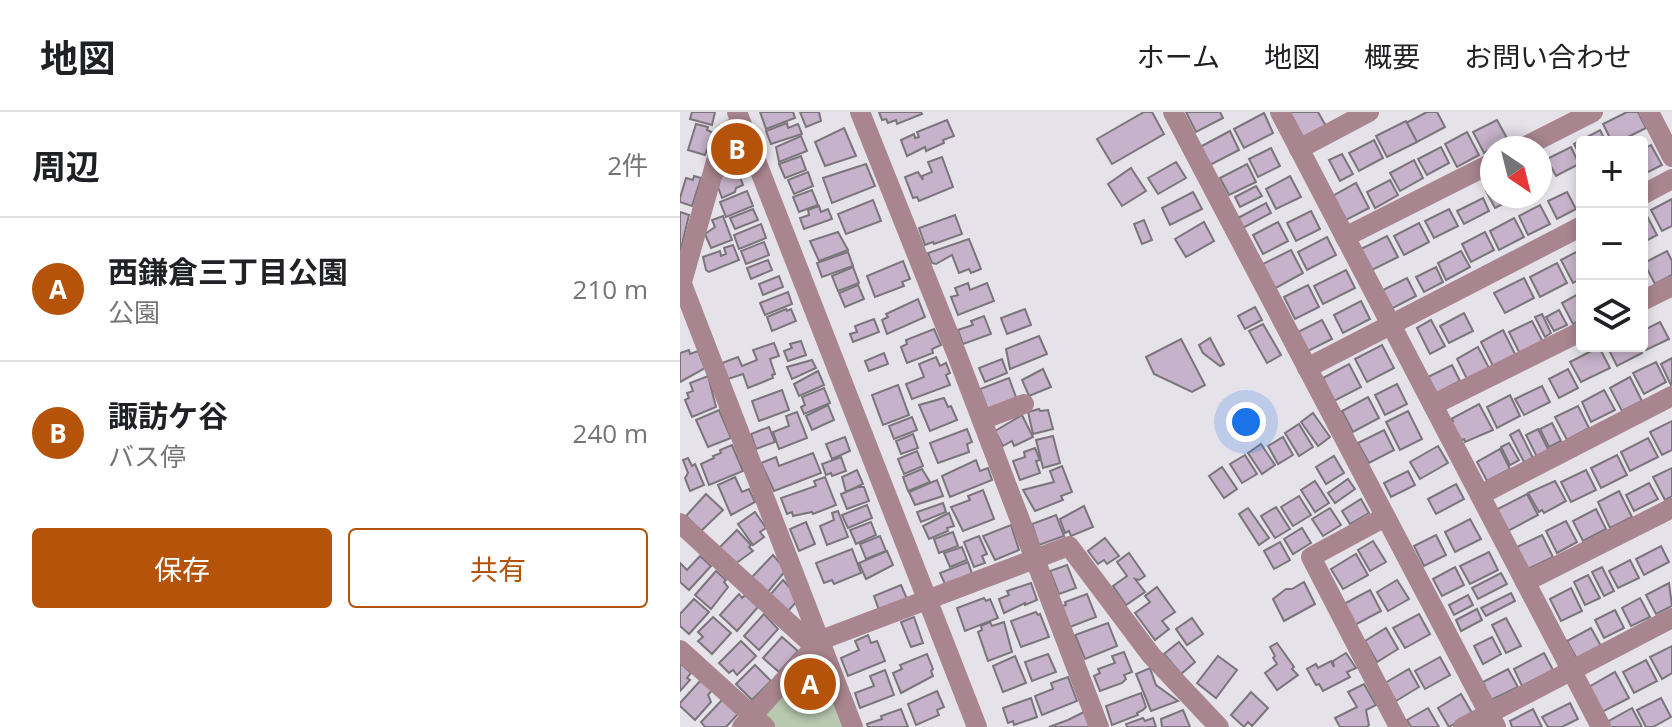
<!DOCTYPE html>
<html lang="ja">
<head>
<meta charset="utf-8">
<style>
  body { margin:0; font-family:"Open Sans","Noto Sans JP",sans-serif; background:#f2f2f2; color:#202124 }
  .controls { position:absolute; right:24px; top:24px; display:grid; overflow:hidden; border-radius:8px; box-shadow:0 4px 12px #0003 }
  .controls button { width:72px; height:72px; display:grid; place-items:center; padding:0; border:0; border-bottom:2px solid #e0e0e0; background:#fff; color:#202124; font:40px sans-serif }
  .compass { position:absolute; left:800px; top:24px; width:72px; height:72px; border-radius:50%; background:#fff; box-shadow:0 4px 12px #0003; rotate:145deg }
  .you { position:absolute; left:566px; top:310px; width:28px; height:28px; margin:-20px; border:6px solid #fff; border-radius:50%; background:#1a73e8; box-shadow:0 0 0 12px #1a73e833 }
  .badge { display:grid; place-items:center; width:52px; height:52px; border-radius:50%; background:#b45309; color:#fff; font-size:26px; font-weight:700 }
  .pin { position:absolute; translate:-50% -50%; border:4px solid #fff; box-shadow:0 2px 8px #0006 }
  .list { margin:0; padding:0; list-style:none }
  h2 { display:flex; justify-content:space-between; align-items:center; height:104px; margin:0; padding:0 32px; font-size:34px }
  h2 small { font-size:26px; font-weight:400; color:#757577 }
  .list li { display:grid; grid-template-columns:52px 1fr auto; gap:24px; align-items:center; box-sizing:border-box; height:144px; padding:0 32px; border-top:2px solid #e0e0e0 }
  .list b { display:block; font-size:30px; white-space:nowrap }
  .list p { margin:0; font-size:26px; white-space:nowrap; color:#757577 }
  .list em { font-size:26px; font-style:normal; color:#757577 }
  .actions { display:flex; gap:16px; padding:24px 32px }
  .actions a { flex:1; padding:18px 0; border:2px solid #b45309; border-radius:8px; text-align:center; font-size:28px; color:#b45309 }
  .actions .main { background:#b45309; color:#fff }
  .icon { flex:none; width:44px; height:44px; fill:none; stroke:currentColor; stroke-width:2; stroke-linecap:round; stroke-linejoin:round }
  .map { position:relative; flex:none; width:992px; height:615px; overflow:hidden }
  header { display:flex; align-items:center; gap:48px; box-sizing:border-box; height:112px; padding:0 40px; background:#fff; border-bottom:2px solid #e0e0e0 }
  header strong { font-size:38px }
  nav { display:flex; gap:44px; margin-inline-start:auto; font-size:28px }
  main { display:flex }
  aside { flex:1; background:#fff }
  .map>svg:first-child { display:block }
  .green { fill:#b8c9b0 }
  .building { fill:#c6b2ca; stroke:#7a757b; stroke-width:2 }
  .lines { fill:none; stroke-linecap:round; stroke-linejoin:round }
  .minor { stroke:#a9858f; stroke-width:20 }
</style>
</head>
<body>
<header>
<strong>地図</strong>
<nav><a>ホーム</a><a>地図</a><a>概要</a><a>お問い合わせ</a></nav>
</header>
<main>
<aside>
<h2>周辺<small>2件</small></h2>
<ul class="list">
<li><span class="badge">A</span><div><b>西鎌倉三丁目公園</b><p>公園</p></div><em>210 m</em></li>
<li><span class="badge">B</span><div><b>諏訪ケ谷</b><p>バス停</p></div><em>240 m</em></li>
</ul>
<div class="actions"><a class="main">保存</a><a>共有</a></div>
</aside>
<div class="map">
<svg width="992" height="615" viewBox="0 0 992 615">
  <rect width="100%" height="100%" fill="#e6e2ea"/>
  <!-- green -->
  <path class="green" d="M141 544 167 615H95L86 607 85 599 135 545Z"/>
  <!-- building -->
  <g class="building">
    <path d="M12 0H35L32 13 10 7Z"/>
    <path d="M80 0H113L115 6 86 17Z"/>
    <path d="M120 0H139L141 9 126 15Z"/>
    <path d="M199 0H241L242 2 217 12 216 8 208 11 206 7 202 8Z"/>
    <path d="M464 0H472L484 22 432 52 417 27Z"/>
    <path d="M506 0H540L543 6 516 20Z"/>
    <path d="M608 0H638L646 14 622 26Z"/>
    <path d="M747 0H757L765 15 737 30 726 11Z"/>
    <path d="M947 0H958L966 16 938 30H932L923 12Z"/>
    <path d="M584 1 593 21 564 36 554 17Z"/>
    <path d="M267 8 274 24 263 28 264 31 246 39 245 35 227 44 221 28 234 22 235 26 239 25 237 20Z"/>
    <path d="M817 8 828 28 804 41 793 20Z"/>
    <path d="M726 9 737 30 707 45 696 24Z"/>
    <path d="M107 11 108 16 118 12 122 22 91 32 86 19Z"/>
    <path d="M16 12 28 15 27 18 34 21 25 43 8 38Z"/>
    <path d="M164 16 176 44 145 54 135 30Z"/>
    <path d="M920 18 926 30H902V47L894 32Z"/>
    <path d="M550 19 559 38 530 53 520 35Z"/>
    <path d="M787 20 799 43 777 55 765 32Z"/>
    <path d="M121 24 127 39 99 50 96 35Z"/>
    <path d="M694 28 703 46 679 59 669 41Z"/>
    <path d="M971 33 982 53 962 63V38Z"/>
    <path d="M761 35 769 51 747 63 738 47Z"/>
    <path d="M891 35 899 52 876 64 867 47Z"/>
    <path d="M591 36 600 54 578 65 569 47Z"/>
    <path d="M662 42 673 62 660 69 649 48Z"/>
    <path d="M121 44 126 58 105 66 99 52Z"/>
    <path d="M262 45 273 75 239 89 237 85 233 86 225 65 238 60 243 68 242 64 252 60 248 50Z"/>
    <path d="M734 48 743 66 720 79 710 61Z"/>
    <path d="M496 50 506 66 478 82 468 66Z"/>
    <path d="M55 51 63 73 56 76 55 80 42 86 38 75 41 64 47 61 45 56Z"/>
    <path d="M186 52 195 74 152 91 143 66Z"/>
    <path d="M567 52 576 70 549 83 540 66Z"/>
    <path d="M451 56 466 79 442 94 428 72Z"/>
    <path d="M128 60 133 74 114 82 108 68Z"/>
    <path d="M14 64 21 66 12 94 0 90V86L6 66 13 68Z"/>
    <path d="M610 64 621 85 596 97 586 77Z"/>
    <path d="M710 68 718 83 695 96 687 80Z"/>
    <path d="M676 71 689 96 664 109 651 85Z"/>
    <path d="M576 74 582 84 560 95 555 85Z"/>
    <path d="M812 76V84H839L815 96 806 79Z"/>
    <path d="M132 78 138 93 119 100 113 85Z"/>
    <path d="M67 79 73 94 46 105 40 90Z"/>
    <path d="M513 80 522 97 490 113 482 96Z"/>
    <path d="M887 80 896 97 877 107 868 89Z"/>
    <path d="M803 86 809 99 784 112 777 99Z"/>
    <path d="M992 87V114L982 119 971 98Z"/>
    <path d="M193 88 201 109 166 122 158 102Z"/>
    <path d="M586 91 591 101 561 117 556 107Z"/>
    <path d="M860 93 870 112 848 123 839 104Z"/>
    <path d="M139 94 141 100 148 97 152 107 124 117 120 106 129 103 128 98Z"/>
    <path d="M73 97 78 108 55 117 50 106Z"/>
    <path d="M769 97 778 114 754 126 745 109Z"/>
    <path d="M631 99 640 117 616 129 607 111Z"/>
    <path d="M0 100 9 103 0 141Z"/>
    <path d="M275 103 282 122 254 132 253 130 245 133 239 116Z"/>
    <path d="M43 104 52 128 31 136 25 122 35 115 32 108Z"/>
    <path d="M967 104 977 123 962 131V106Z"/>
    <path d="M834 106 844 125 819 138 810 119Z"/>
    <path d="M464 108 472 128 462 132 454 112Z"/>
    <path d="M524 110 534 129 506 145 495 127Z"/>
    <path d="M598 110 608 129 583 142 573 123Z"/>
    <path d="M739 111 749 130 724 143 714 124Z"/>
    <path d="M81 112 86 126 59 137 54 123Z"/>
    <path d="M158 120 168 138 139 149 130 129Z"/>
    <path d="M805 120 814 138 791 150 782 132Z"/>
    <path d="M707 124 718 145 690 159 679 138Z"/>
    <path d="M647 125 656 143 627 158 618 140Z"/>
    <path d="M289 127 301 157 291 161 289 157 279 161 272 143 256 152 252 151 248 141Z"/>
    <path d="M84 130 89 143 66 152 61 139Z"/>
    <path d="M53 133 59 148 29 160 26 158 23 145 40 139 41 144 46 142 44 136Z"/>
    <path d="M902 137V166L893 171 881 148Z"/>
    <path d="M611 138 623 161 594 177 581 153Z"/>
    <path d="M781 139 790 155 766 168 758 151Z"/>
    <path d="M987 139 992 149V163L975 172 964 151Z"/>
    <path d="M168 140 173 154 142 165 137 151Z"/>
    <path d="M88 148 92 158 71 167 67 156Z"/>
    <path d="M223 149 230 167 222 170 224 174 195 185 187 164Z"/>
    <path d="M877 151 887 171 860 185 850 165Z"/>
    <path d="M173 155 179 171 158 179 152 164Z"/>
    <path d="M756 155 763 170 744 180 736 165Z"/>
    <path d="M666 158 675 176 643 192 634 174Z"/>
    <path d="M99 164 103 175 83 183 79 172Z"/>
    <path d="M727 166 736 184 709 198 699 180Z"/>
    <path d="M844 166 854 186 825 201 814 181Z"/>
    <path d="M288 171 290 178 307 171 314 189 278 203 271 185 278 183 275 176Z"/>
    <path d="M178 173 184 187 165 195 159 181Z"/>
    <path d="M628 173 639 195 615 207 604 185Z"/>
    <path d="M108 180 112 192 85 203 80 191Z"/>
    <path d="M902 180V207L893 212 882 191Z"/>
    <path d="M238 187 245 205 207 222 202 208 208 205 206 202Z"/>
    <path d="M681 189 690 207 663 221 654 203Z"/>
    <path d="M575 195 582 208 565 217 558 204Z"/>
    <path d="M106 197 107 199 111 197 116 209 92 219 87 205Z"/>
    <path d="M345 197 351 213 327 222 321 206Z"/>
    <path d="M879 198 887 213 874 219 866 205Z"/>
    <path d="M784 201 793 219 769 231 760 214Z"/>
    <path d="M862 202 871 221 865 225 855 205Z"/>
    <path d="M304 204 311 222 283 232 278 218 293 213 291 209Z"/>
    <path d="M194 207 199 220 173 230 170 222 177 220 175 214Z"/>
    <path d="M642 208 652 227 628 239 618 220Z"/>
    <path d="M751 208 765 234 750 242 737 216Z"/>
    <path d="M852 209 863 230 840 242 829 220Z"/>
    <path d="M980 210 989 227 966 238 962 230V219Z"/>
    <path d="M583 212 601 243 587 251 569 219Z"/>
    <path d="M254 217 261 233 252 237 253 241 227 251 221 235 227 232 226 228Z"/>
    <path d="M823 218 836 244 814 256 801 230Z"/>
    <path d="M359 224 367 242 330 257 326 237Z"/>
    <path d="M530 226 544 252 540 254 523 241 519 233Z"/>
    <path d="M501 227 525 273 512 280 474 262 466 245Z"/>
    <path d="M121 229 126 243 108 249 104 239 112 236 110 232Z"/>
    <path d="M94 231 99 244 90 247 95 262 92 263 93 266 68 276 63 262 48 267 42 251 58 245 62 254 77 248 73 238Z"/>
    <path d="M702 233 714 256 687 270 675 247Z"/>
    <path d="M927 234H958L962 241 937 254Z"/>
    <path d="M798 235 809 256 787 267 777 247Z"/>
    <path d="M919 235 930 256 901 270 890 250Z"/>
    <path d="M9 238 10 242 18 239 25 256 0 270V241Z"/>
    <path d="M204 241 208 252 189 259 185 249Z"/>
    <path d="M256 245 260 254 266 251 270 261 266 263 270 273 232 287 226 272 244 265 239 252Z"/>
    <path d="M992 246V272L991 273 981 252Z"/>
    <path d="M322 247 327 261 305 270 299 256Z"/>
    <path d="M132 248 136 256 112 267 107 255Z"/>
    <path d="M976 250 986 270 964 282 953 261Z"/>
    <path d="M669 252 681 275 654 289 643 266Z"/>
    <path d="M772 253 780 269 755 282 746 266Z"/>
    <path d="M363 257 371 275 349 284 342 268Z"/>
    <path d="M888 257 898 276 879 286 869 267Z"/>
    <path d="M138 259 144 273 119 284 114 272Z"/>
    <path d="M28 264 36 295 12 305 5 288 9 286 7 281 13 279 10 271Z"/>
    <path d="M950 265 962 289 942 299 930 276Z"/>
    <path d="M329 266 337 288 308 298 300 277Z"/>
    <path d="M717 272 727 292 705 303 695 283Z"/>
    <path d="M218 273 229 303 203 313 192 283Z"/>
    <path d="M862 274 870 290 844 303 835 287Z"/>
    <path d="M144 276 150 291 124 302 121 295 125 293 122 285Z"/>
    <path d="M102 278 109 298 79 309 72 289Z"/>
    <path d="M924 278 935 298 911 310 902 290Z"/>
    <path d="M830 283 840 304 817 316 807 295Z"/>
    <path d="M688 285 699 306 673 320 662 299Z"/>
    <path d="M264 286 268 295 271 294 277 308 250 319 239 293Z"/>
    <path d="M799 292 813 318 785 330 784 327 779 329 769 311 773 309 771 307Z"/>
    <path d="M148 293 154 308 132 318 126 304Z"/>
    <path d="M898 294 909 316 887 328 875 305Z"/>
    <path d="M359 297 360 299 368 298 373 317 353 322 348 300Z"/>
    <path d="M39 298 51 326 28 335 16 308Z"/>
    <path d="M728 299 742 327 720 338 706 310Z"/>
    <path d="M117 300 127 326 99 337 93 320 109 314 106 304Z"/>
    <path d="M633 301 650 325 638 334 621 310Z"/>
    <path d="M342 303 353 325 334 334 332 329 323 334 315 319Z"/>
    <path d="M232 305 237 318 214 327 209 314Z"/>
    <path d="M992 309V338L982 343 970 320Z"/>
    <path d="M872 311 881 329 869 335 860 317Z"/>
    <path d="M619 312 633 335 619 344 605 321Z"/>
    <path d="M89 315 95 330 76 337 71 322Z"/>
    <path d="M287 317 292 330 287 332 289 340 258 351 250 331Z"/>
    <path d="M858 317 869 339 857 345 846 323Z"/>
    <path d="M704 318 714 338 689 351 678 331Z"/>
    <path d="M839 318 853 346 844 350 830 323Z"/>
    <path d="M233 322 238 336 221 342 216 329Z"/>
    <path d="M373 324 380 351 363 356 356 328Z"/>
    <path d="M165 325 170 339 152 347 146 332Z"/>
    <path d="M603 325 613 343 598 352 588 334Z"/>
    <path d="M968 326 978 345 950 359 941 340Z"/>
    <path d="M829 331 839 348 830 353 821 335Z"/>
    <path d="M581 332 595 353 582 362 568 341Z"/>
    <path d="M52 333 63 359 29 373 21 352 34 346 33 344 41 341 40 338Z"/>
    <path d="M758 334 768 351 740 367 730 350Z"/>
    <path d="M355 336 360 348 356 349 360 361 340 368 333 349 345 345 344 340Z"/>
    <path d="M820 337 830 357 807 369 797 350Z"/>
    <path d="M237 339 243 354 224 362 218 347Z"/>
    <path d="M133 341 141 361 94 379 81 351 96 345 99 354Z"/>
    <path d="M565 343 577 362 562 371 550 352Z"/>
    <path d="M937 343 947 363 921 376 911 356Z"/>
    <path d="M654 344 664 361 646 372 636 355Z"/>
    <path d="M161 345 166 359 152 364 151 361 146 363 142 352Z"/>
    <path d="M8 346 12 354 15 352 24 373 10 379 5 366 8 361 3 348Z"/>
    <path d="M296 348 300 359 308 356 312 368 270 385 262 364Z"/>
    <path d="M382 354 392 380 381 384 383 388 355 399 343 378 374 370 370 359Z"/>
    <path d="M542 355 557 377 544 386 529 364Z"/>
    <path d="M992 356V384L985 388 973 365Z"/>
    <path d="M242 357 250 370 228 379 223 365Z"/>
    <path d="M177 358 183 372 166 380 162 365Z"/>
    <path d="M906 358 916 378 891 390 881 370Z"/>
    <path d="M728 359 735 373 711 385 704 371Z"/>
    <path d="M55 365 62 380 69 377 75 390 51 403 38 373Z"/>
    <path d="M145 365 156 393 133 402 132 400 113 404 112 400 107 402 101 386 136 374 134 369Z"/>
    <path d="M668 367 675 377 655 391 648 381Z"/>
    <path d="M257 368 263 384 235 393 229 380Z"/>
    <path d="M635 369 649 391 635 400 621 378Z"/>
    <path d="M875 369 886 389 864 401 862 398 859 400 848 381Z"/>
    <path d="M969 371 978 387 954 399 946 383Z"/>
    <path d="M776 372 784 387 756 402 748 387Z"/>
    <path d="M178 375H184L189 389 167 397 161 382Z"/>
    <path d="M303 378 314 407 283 419 271 395 290 388 288 384Z"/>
    <path d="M939 379 952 405 930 416 918 390Z"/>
    <path d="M26 382 43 398 21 419 6 404Z"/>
    <path d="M847 382 858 403 828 419 816 398Z"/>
    <path d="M619 384 631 403 613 414 601 395Z"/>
    <path d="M681 387 689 401 670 412 662 399Z"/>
    <path d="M263 391 266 400 241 410 237 400Z"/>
    <path d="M187 393 192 406 168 416 162 403Z"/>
    <path d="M404 394 413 415 391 424 389 419 385 421 380 407Z"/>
    <path d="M596 395 610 417 595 426 581 404Z"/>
    <path d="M568 396 589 426 579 433 559 402Z"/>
    <path d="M650 396 661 413 643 424 632 407Z"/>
    <path d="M916 397 926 417 903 429 893 409Z"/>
    <path d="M158 399 168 425 147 433 140 414 154 408 152 401Z"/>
    <path d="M75 400 86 416 80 420 84 425 73 433 58 412Z"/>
    <path d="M269 401 274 414 267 416 268 419 249 427 243 414Z"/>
    <path d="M376 403 384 424 359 433 352 412Z"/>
    <path d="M790 407 801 427 775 440 765 420Z"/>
    <path d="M886 409 897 430 877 441 866 419Z"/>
    <path d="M126 410 135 432 119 439 110 417Z"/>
    <path d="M191 410 196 423 176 432 170 418Z"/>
    <path d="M331 413 339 438 315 448 303 424Z"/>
    <path d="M622 416 631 431 613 442 604 427Z"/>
    <path d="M57 418 71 433 69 435 73 439 55 452 39 436Z"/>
    <path d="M273 420 278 434 259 441 254 427Z"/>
    <path d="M756 423 766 443 744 454 734 434Z"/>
    <path d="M862 423 873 445 846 458 835 436Z"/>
    <path d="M200 424 206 439 186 447 180 432Z"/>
    <path d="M299 424 307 442 302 444 305 451 294 455 284 430Z"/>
    <path d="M425 426 439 444 427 452 424 448 418 452 408 439Z"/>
    <path d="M693 429 706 450 690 459 678 438Z"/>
    <path d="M600 430 610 448 594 457 584 439Z"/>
    <path d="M981 434 989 450 964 463 956 447Z"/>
    <path d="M282 435 287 448 270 455 264 441Z"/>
    <path d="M172 437 181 461 154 472 152 468 144 471 136 451Z"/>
    <path d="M207 439 213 453 186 467 179 451Z"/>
    <path d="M809 440 818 458 790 472 780 454Z"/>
    <path d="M449 441 465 464 459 468 455 467 465 480 446 493 433 474 447 464 437 450Z"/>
    <path d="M676 442 688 463 663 477 651 457Z"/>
    <path d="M93 443 106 458 88 480 72 465Z"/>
    <path d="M20 444 31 454 9 478 0 470V451L7 458Z"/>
    <path d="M950 448 959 466 938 476 929 459Z"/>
    <path d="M288 450 292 462 265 472 260 461Z"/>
    <path d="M387 453 396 476 379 482 370 459Z"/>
    <path d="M775 455 784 473 762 484 753 467Z"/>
    <path d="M922 455 934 479 924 484 912 460Z"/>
    <path d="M36 459 46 468 44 470 48 475 31 497 15 483Z"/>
    <path d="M821 461 827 472 798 487 792 476Z"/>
    <path d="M908 463 920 486 905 493 894 470Z"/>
    <path d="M103 468 117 484V489L108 499 90 483Z"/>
    <path d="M717 468 729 487 708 499 697 480Z"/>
    <path d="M624 470 635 492 604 509 593 487 606 477H612Z"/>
    <path d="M351 471 357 488 345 493V491L324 501 319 487 329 483 327 479Z"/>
    <path d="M989 471 992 494 976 502 966 483Z"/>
    <path d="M221 473 227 487 199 498 194 484Z"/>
    <path d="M477 475 495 500 482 509 489 517 475 528 455 501 470 490 465 484Z"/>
    <path d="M891 476 902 499 881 509 870 487Z"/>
    <path d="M690 478 701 499 673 514 662 493Z"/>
    <path d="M831 481 835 489 806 504 801 496Z"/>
    <path d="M59 482 62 486 65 483 78 495 57 519 40 503Z"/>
    <path d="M407 482 416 505 390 515 382 494 386 493 385 490Z"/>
    <path d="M788 483 793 493 774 503 769 493Z"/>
    <path d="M304 486 306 489 310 487 318 506 285 519 277 496Z"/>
    <path d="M960 486 970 505 951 514 942 496Z"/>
    <path d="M14 487 29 500 9 522 0 514V502Z"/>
    <path d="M797 497 802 508 781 519 776 508Z"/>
    <path d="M935 498 944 516 924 526 915 508Z"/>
    <path d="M356 500 358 503 360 502 369 525 341 535 331 509Z"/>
    <path d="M84 502 98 517 79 538 64 524Z"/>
    <path d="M739 502 750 522 725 536 713 516Z"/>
    <path d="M33 505 51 521 32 542 18 529 23 525 18 520Z"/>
    <path d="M234 505 243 531 231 535 221 510Z"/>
    <path d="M512 506 523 522 507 533 496 517Z"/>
    <path d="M826 506 841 534 826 541 812 513Z"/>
    <path d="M310 510 312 514 324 510 332 540 308 549 298 520 302 518 301 514Z"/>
    <path d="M428 511 437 534 405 547 395 523Z"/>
    <path d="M706 516 718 537 697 550 685 529Z"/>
    <path d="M911 516 921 534 897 547 887 529Z"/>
    <path d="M188 523 191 531 197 529 205 549 168 564 161 546 179 538 175 529Z"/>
    <path d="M102 525 118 539 99 560 83 546Z"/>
    <path d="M812 525 821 542 803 552 794 534Z"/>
    <path d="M61 529 76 544 57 563 53 558 49 561 39 551Z"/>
    <path d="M499 530 515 550 501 562 484 542Z"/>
    <path d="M597 531 614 555 612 557 618 563 597 578 585 561 597 552 593 546 595 544 590 535Z"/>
    <path d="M992 534V561L982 567 970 545Z"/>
    <path d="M444 540 452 560 444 563 446 567 442 571 420 579 414 564 420 561 418 557 435 551 432 544Z"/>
    <path d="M666 541 676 556 667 560 670 565 643 579 639 572 636 573 627 557 636 552 638 556 651 549 654 555 653 549Z"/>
    <path d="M864 541 873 558 842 574 834 557Z"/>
    <path d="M247 542 253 557 251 559 253 564 221 581 213 561 222 557 220 553Z"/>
    <path d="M368 542 376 560 352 569 345 550Z"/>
    <path d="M335 544 346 571 323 580 313 554Z"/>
    <path d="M538 544 557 558 536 586 517 571Z"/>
    <path d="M760 545 770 563 745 577 735 559Z"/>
    <path d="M966 548 977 569 954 581 943 560Z"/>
    <path d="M0 551 11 561 7 566 10 568 0 579Z"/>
    <path d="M75 553 91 569 72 588 56 572Z"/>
    <path d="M470 556 476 573 498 589 471 599 456 562Z"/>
    <path d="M729 557 739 575 716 589 705 571Z"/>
    <path d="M828 557 838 575 811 588 803 570Z"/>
    <path d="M205 558 214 583 180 596 175 581 194 574 190 564Z"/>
    <path d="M935 560 949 586 922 600 909 575Z"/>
    <path d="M388 565 397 589 362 603 355 584 373 577 371 571Z"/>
    <path d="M20 569 33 577 28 583 31 590 15 608 0 594V591Z"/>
    <path d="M684 572 696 593 686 598 689 613 687 615H660L655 606 677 595 668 580Z"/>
    <path d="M257 579 264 595 257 598 259 603 236 613 228 592Z"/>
    <path d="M571 580 588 596 572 614 568 610 564 615 551 603Z"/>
    <path d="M461 581 466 595 463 598 457 601 458 603 432 613 426 594Z"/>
    <path d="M781 582 792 601 769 615 758 596Z"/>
    <path d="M351 586 357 605 334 613 333 609 328 611 323 596Z"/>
    <path d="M981 586 991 605 973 615H966L957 598Z"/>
    <path d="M43 587 58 602 46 615H25L21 610Z"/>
    <path d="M890 591 898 607 882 615H868L862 605Z"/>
    <path d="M748 596 759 615H731L727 608Z"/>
    <path d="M952 596 962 615H929L927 610Z"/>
    <path d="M221 597 228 615H188L187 612 202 607 201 604Z"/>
    <path d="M853 597 862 615H832L830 609Z"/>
    <path d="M503 598 510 615H482L481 607Z"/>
    <path d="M404 600 410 615H369L388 608Z"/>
    <path d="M463 606 465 609 473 606 476 615H447L446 612Z"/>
  </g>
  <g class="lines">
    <!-- minor -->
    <g class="minor">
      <path d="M57 0 297 615"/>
      <path d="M180 0 277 243 419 615"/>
      <path d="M493 0 816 615"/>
      <path d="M600 0 921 615"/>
      <path d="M969 0 992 45"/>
      <path d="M842 36 913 0"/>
      <path d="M619 37 689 0"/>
      <path d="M962 83 992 67"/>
      <path d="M665 125 812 51"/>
      <path d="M2 172 173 615"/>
      <path d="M0 177 44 21 61 12"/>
      <path d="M962 189 992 174"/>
      <path d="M627 256 902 114"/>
      <path d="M753 293 902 219"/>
      <path d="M302 308 344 292"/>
      <path d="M800 383 992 284"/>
      <path d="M705 405 631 445 719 615"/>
      <path d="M0 411 135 535"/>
      <path d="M845 470 992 396"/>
      <path d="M0 538 85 615"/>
      <path d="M62 615 141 528 389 434 471 543 539 615"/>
      <path d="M783 615 992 506"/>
    </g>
  </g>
</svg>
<div class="controls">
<button>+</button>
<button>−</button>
<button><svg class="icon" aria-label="layers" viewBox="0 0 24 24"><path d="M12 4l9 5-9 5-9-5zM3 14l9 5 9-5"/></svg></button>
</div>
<svg class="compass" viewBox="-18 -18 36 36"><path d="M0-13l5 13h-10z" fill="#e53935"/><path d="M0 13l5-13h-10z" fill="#757577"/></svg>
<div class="you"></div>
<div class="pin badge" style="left:130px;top:572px">A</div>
<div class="pin badge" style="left:57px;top:37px">B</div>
</div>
</main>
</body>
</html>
